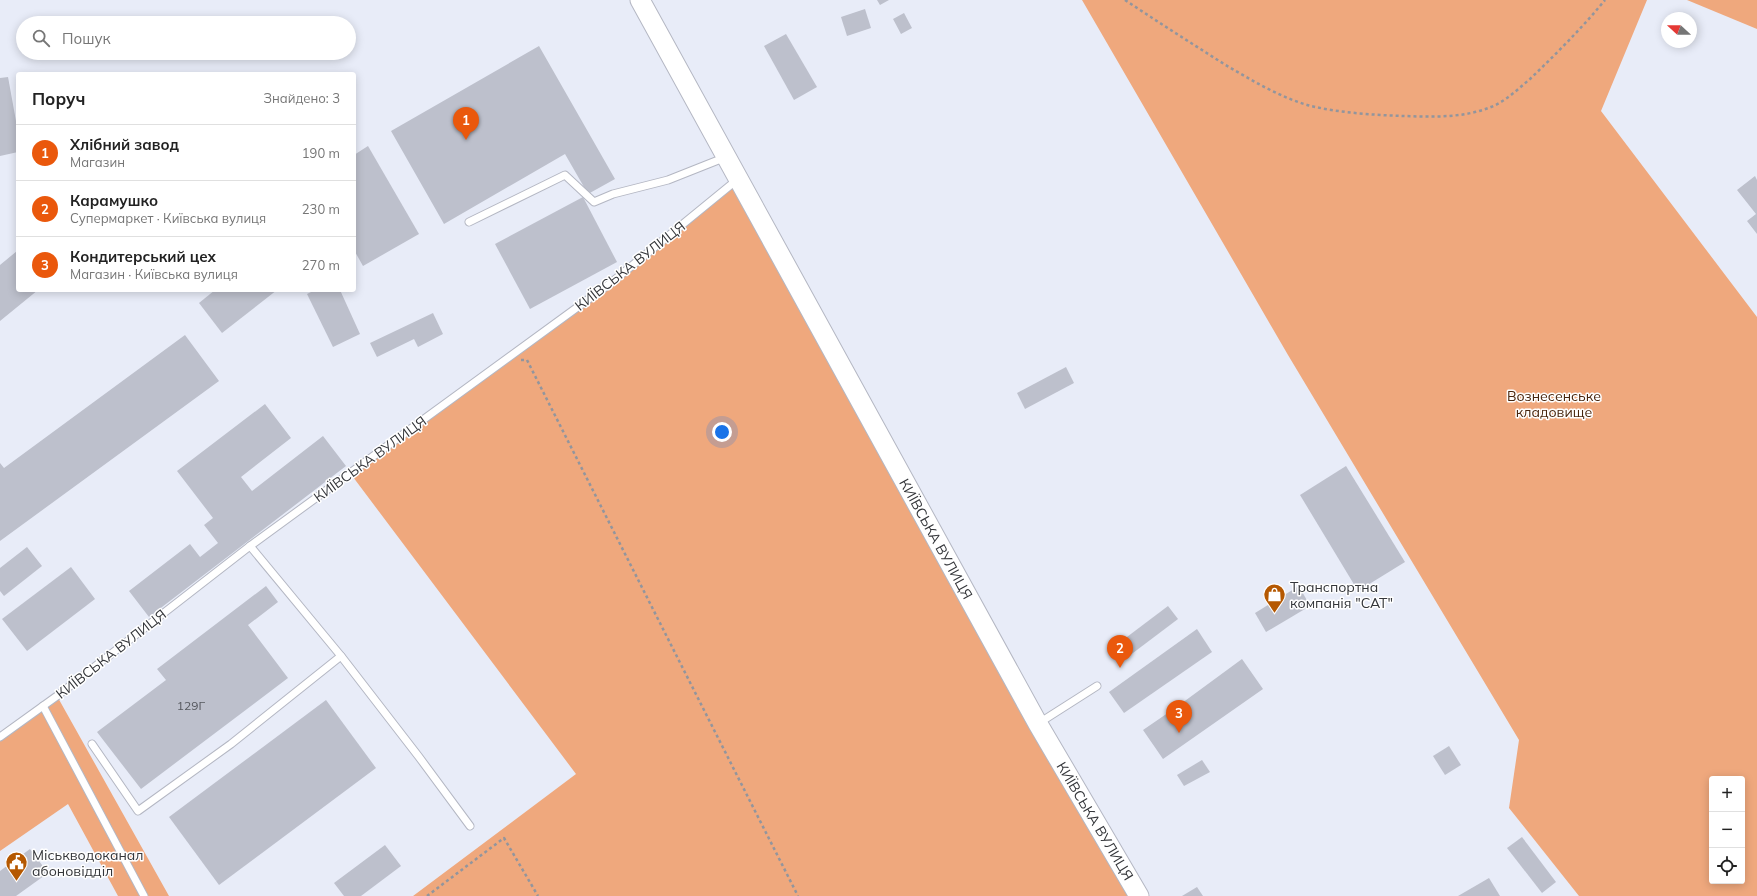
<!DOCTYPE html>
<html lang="uk">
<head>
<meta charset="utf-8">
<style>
  body { margin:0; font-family:Mulish,sans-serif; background:#f6f6f6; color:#222 }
  .controls { position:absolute; right:12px; bottom:12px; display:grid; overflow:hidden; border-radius:4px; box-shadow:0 2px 10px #0003 }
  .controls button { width:36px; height:36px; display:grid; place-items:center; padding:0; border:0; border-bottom:1px solid #e0e0e0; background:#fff; color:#222; font:20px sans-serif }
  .compass { position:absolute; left:1661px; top:12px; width:36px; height:36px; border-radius:50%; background:#fff; box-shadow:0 2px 10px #0003; rotate:291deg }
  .you { position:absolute; left:722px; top:432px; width:14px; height:14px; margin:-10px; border:3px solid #fff; border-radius:50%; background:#1a73e8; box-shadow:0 0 0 6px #1a73e833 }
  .badge { display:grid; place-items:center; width:26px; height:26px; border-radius:50%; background:#ea580c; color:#fff; font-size:13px; font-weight:700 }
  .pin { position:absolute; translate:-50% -33px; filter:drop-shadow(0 1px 2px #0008) }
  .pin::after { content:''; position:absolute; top:21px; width:14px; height:12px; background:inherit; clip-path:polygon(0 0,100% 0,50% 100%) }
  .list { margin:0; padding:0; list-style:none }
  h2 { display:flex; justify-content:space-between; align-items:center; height:52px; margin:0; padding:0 16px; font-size:17px }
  h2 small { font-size:13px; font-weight:400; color:#767676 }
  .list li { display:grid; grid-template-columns:26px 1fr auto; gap:12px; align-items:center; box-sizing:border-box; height:56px; padding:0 16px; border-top:1px solid #e0e0e0 }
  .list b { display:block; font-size:15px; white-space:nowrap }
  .list p { margin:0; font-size:13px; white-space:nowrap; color:#767676 }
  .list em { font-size:13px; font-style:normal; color:#767676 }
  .icon { flex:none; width:22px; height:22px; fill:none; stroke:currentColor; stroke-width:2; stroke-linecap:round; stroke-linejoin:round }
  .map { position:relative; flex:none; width:1757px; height:896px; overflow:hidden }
  .search { position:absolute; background:#fff; box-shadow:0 2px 10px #0003; left:16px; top:16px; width:340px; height:44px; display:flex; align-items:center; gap:10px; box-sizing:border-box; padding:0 14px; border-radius:22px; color:#767676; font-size:15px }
  .panel { position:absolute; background:#fff; box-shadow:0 2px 10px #0003; left:16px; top:72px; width:340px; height:220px; border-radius:4px }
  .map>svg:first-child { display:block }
  .green { fill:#efa87d; fill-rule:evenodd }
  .building { fill:#bdc0cc }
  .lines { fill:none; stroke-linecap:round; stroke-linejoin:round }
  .service-casing { stroke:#b4b7c3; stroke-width:9 }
  .secondary-casing { stroke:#b4b7c3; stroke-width:21 }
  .path { stroke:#92959d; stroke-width:2.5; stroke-dasharray:3 3; stroke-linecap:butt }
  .service { stroke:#fff; stroke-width:7 }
  .secondary { stroke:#fff; stroke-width:19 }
  .labels { text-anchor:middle; stroke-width:3; stroke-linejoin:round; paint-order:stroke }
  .number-label { font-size:12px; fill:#56585e }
  .street-label { font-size:14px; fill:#34363a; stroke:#fff }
  .park-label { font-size:14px; fill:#48260e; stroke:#fff }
  .poi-label { font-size:14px; fill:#34363a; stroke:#fff; text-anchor:start }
</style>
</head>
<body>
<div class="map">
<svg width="1757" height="896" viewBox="0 0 1757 896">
  <rect width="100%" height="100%" fill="#e8ecf8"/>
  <!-- green -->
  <g class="green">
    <path d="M1082 0H1647L1601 111 1757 317V896H1579L1509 808 1519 740 1288 355ZM1712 779H1742V881H1712Z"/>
    <path d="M1687 0H1757V29Z"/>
    <path d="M738 179 1139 896H413L576 774 350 473 612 282Z"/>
    <path d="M57 696 169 896H118L68 804 0 851V737Z"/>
  </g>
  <!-- building -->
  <g class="building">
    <path d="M877 0H889L880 5Z"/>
    <path d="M865 9 871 28 847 36 841 17Z"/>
    <path d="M904 13 912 28 901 34 893 19Z"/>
    <path d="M786 34 817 87 794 100 764 46Z"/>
    <path d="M539 46 615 179 588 194 565 154 444 224 391 131Z"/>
    <path d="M8 77 18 132V152L0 156V78Z"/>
    <path d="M368 146 419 234 363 266 354 250V155Z"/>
    <path d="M1755 176 1757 180V234L1747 221 1756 214 1737 190Z"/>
    <path d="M583 197 617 262 530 309 495 244Z"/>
    <path d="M17 251 18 290H38L0 321V265Z"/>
    <path d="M215 290H277L222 333 199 303Z"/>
    <path d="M315 290H340L360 334 333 347 307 294Z"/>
    <path d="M433 313 443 334 418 347 414 339 377 357 370 343Z"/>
    <path d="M185 335 219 381 0 541V463L4 468Z"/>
    <path d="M1066 367 1074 383 1025 409 1017 393Z"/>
    <path d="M265 404 291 438 241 477 252 491 323 436 346 466 149 617 129 591 190 544 200 557 218 543 204 525 213 518 177 471Z"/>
    <path d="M1346 466 1405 562 1358 591 1300 495Z"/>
    <path d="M27 547 42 566 4 596 0 591V568Z"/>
    <path d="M71 567 95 599 27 651 2 619Z"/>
    <path d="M266 586 278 602 248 625 288 678 141 789 97 732 166 680 157 669Z"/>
    <path d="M1299 586 1310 606 1266 632 1255 613Z"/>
    <path d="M1168 606 1178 619 1121 662 1111 649Z"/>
    <path d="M1197 629 1212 652 1124 713 1109 692Z"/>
    <path d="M1242 659 1263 689 1163 759 1143 730 1178 706Z"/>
    <path d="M326 700 376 768 219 885 169 817Z"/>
    <path d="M1449 746 1461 765 1445 775 1433 756Z"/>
    <path d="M1202 760 1210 772 1184 786 1177 775Z"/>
    <path d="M1522 837 1556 882 1542 893 1507 848Z"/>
    <path d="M385 845 401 866 361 896H344L334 883Z"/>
    <path d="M30 849 48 873 16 896H0V871Z"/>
    <path d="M1489 878 1500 896H1458Z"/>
    <path d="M1197 887 1203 896H1182Z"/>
  </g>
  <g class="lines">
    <defs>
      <g id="service">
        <path d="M469 222 565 175 594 202 613 194 668 180 726 157"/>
        <path d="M250 546 341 656 419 757 470 826"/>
        <path d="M43 706 144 896"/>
        <path d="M1039 723 1097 686"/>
        <path d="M0 737 57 696 250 546 612 282 738 179"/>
        <path d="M92 744 138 811 231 744 341 656"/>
      </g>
      <path id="secondary" d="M640 0 1038 724 1139 896"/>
    </defs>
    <!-- service casing -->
    <use href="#service" class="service-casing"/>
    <!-- secondary casing -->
    <use href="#secondary" class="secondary-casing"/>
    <!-- path -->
    <g class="path">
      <path d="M1125 0C1158 22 1191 43 1224 64 1251 80 1281 98 1311 106 1341 113 1374 115 1404 116 1433 117 1464 118 1491 107 1506 101 1518 89 1530 79 1556 54 1582 28 1605 0"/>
      <path d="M521 360H527L798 896"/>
      <path d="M427 896 504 838 538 896"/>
    </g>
    <!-- service -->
    <use href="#service" class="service"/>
    <!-- secondary -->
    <use href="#secondary" class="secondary"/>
  </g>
  <!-- icons -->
  <defs>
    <symbol id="shop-pin" viewBox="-11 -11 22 30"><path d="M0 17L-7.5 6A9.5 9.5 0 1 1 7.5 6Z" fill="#b55801" stroke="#fff"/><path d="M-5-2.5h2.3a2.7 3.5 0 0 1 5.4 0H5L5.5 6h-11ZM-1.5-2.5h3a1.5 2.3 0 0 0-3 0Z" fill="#fff"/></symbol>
    <symbol id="civic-pin" viewBox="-11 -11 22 30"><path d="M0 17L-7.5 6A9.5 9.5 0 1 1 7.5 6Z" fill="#b55801" stroke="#fff"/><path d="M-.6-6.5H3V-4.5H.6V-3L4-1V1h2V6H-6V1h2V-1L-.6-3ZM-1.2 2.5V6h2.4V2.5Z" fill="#fff"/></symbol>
  </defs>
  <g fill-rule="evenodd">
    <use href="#shop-pin" x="1262" y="582" width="25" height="34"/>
    <use href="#civic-pin" x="4" y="850" width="25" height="34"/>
  </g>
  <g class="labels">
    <!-- number labels -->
    <g class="number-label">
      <text x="191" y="710">129Г</text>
    </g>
    <!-- street labels -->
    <g class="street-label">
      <text transform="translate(630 266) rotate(-38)" y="5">КИЇВСЬКА ВУЛИЦЯ</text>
      <text transform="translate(370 459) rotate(-36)" y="5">КИЇВСЬКА ВУЛИЦЯ</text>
      <text transform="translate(936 539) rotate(61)" y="5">КИЇВСЬКА ВУЛИЦЯ</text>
      <text transform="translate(111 654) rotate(-38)" y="5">КИЇВСЬКА ВУЛИЦЯ</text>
      <text transform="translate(1095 821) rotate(59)" y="5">КИЇВСЬКА ВУЛИЦЯ</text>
    </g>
    <!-- park labels -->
    <g class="park-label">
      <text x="1554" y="401">Вознесенське<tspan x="1554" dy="16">кладовище</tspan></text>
    </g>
    <!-- poi labels -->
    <g class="poi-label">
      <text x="1290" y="592">Транспортна<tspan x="1290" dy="16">компанія "САТ"</tspan></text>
      <text x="32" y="860">Міськводоканал<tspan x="32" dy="16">абоновідділ</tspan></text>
    </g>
  </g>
</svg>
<div class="controls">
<button>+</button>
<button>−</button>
<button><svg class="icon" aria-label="locate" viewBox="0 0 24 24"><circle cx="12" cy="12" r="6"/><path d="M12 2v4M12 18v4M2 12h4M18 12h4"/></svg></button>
</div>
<svg class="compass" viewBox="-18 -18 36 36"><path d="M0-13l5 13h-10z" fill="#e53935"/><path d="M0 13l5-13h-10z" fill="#767676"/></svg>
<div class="you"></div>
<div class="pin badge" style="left:466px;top:140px">1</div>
<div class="pin badge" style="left:1120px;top:668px">2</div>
<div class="pin badge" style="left:1179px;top:733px">3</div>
<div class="search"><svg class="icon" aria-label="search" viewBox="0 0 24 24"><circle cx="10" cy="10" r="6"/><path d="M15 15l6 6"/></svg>Пошук</div>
<section class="panel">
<h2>Поруч<small>Знайдено: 3</small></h2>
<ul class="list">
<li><span class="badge">1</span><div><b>Хлібний завод</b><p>Магазин</p></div><em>190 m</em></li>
<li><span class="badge">2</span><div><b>Карамушко</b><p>Супермаркет · Київська вулиця</p></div><em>230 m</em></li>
<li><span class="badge">3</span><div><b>Кондитерський цех</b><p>Магазин · Київська вулиця</p></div><em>270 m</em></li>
</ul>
</section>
</div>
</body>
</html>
